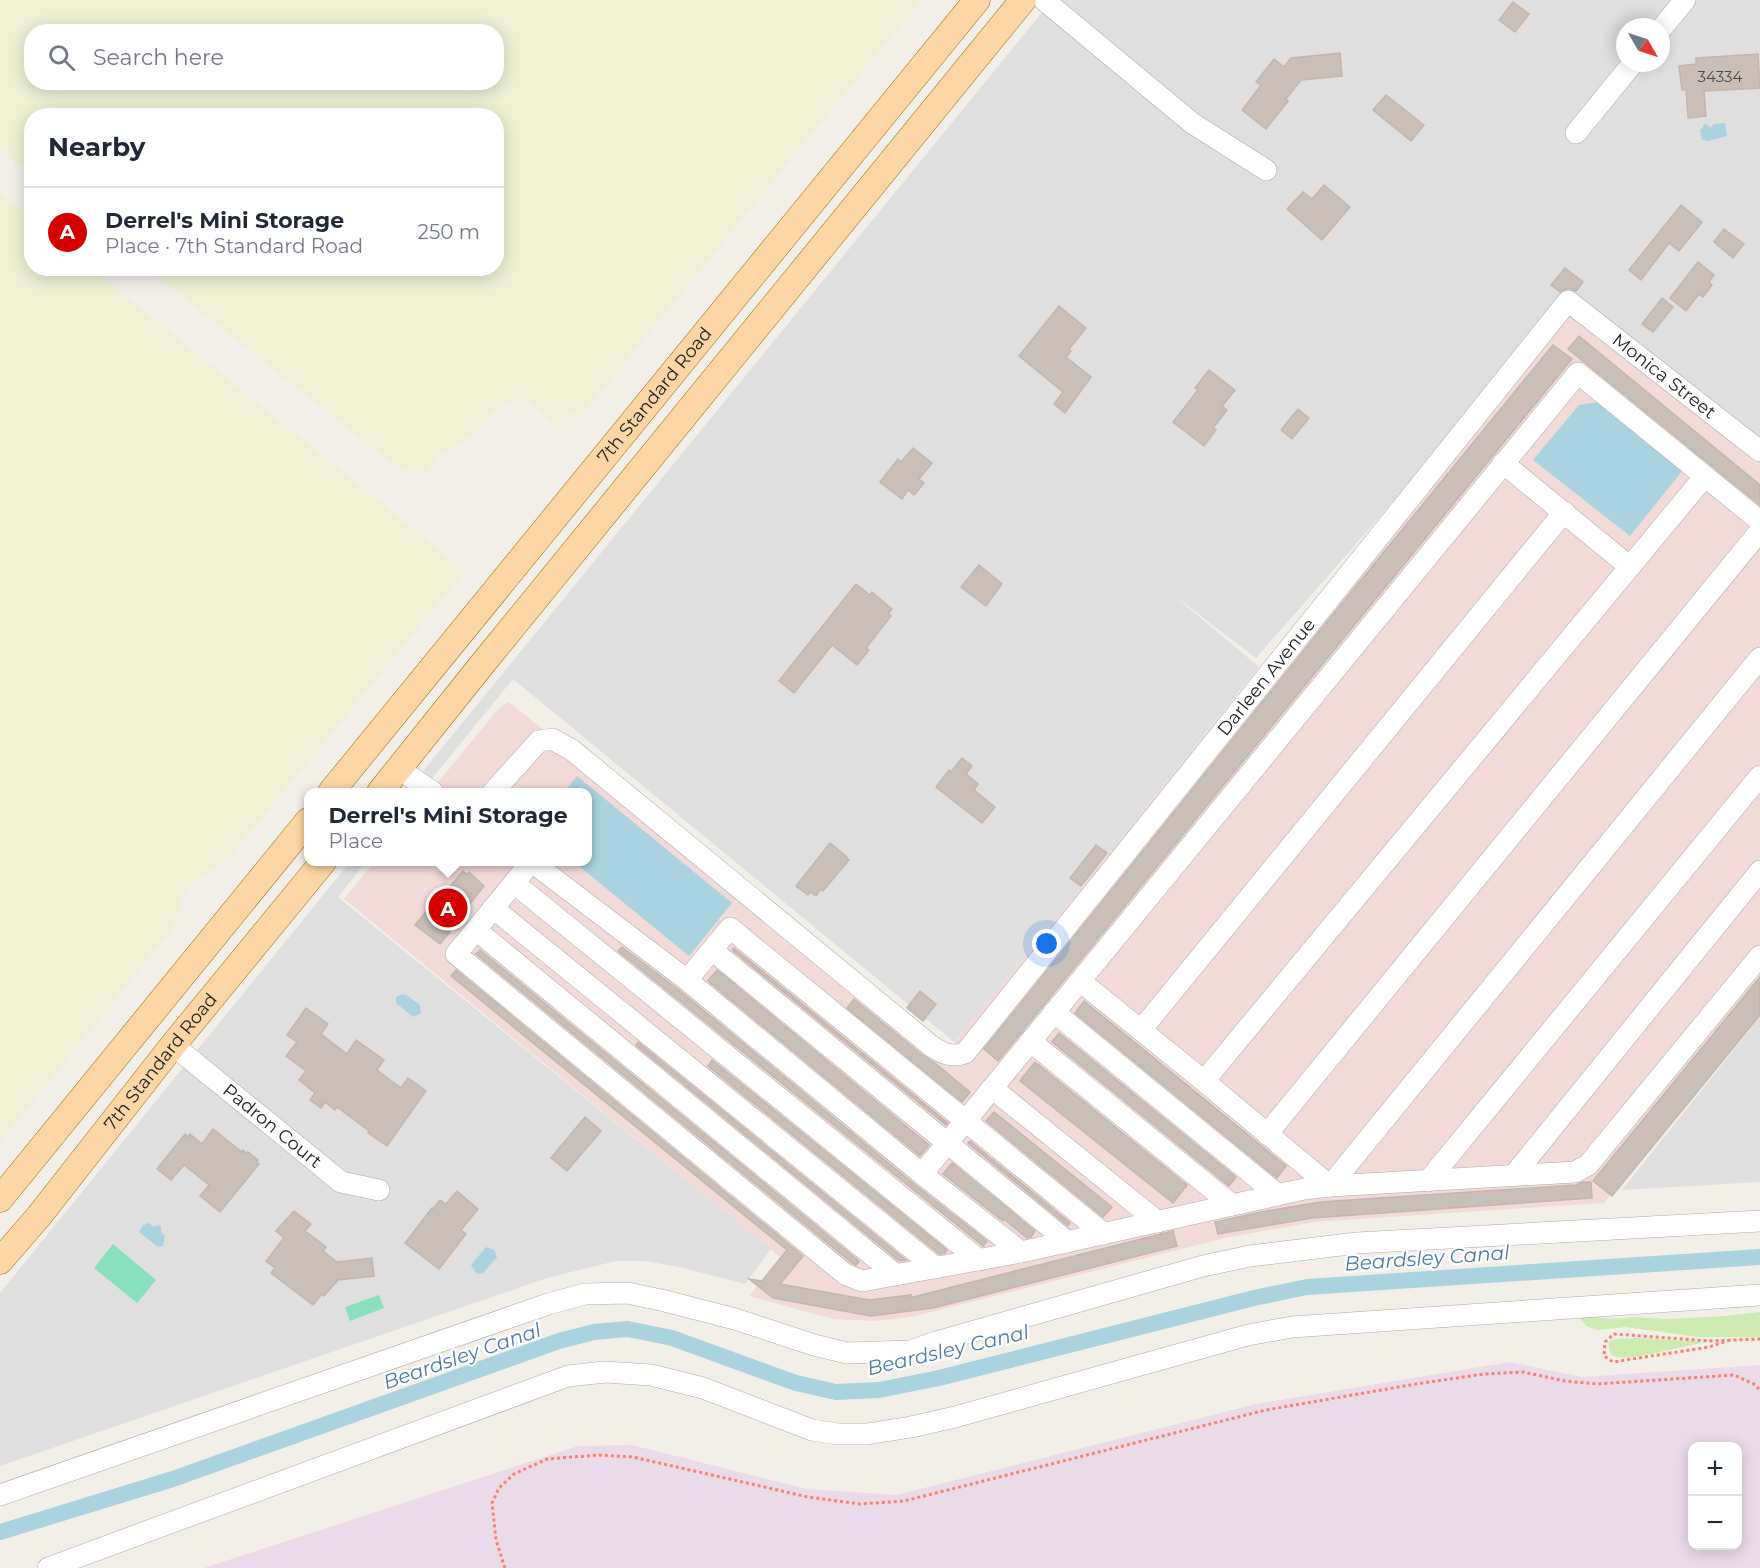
<!DOCTYPE html>
<html lang="en">
<head>
<meta charset="utf-8">
<style>
  body { margin:0; font-family:Montserrat,sans-serif; background:#f6f6f7; color:#1f2937 }
  .controls { position:absolute; right:18px; bottom:18px; display:grid; overflow:hidden; border-radius:12px; box-shadow:0 3px 15px #0003 }
  .controls button { width:54px; height:54px; display:grid; place-items:center; padding:0; border:0; border-bottom:2px solid #e0e1e3; background:#fff; color:#1f2937; font:30px sans-serif }
  .compass { position:absolute; left:1616px; top:18px; width:54px; height:54px; border-radius:50%; background:#fff; box-shadow:0 3px 15px #0003; rotate:129deg }
  .you { position:absolute; left:1047px; top:944px; width:21px; height:21px; margin:-15px; border:4px solid #fff; border-radius:50%; background:#1a73e8; box-shadow:0 0 0 9px #1a73e833 }
  .badge { display:grid; place-items:center; width:39px; height:39px; border-radius:50%; background:#d40000; color:#fff; font-size:20px; font-weight:700 }
  .pin { position:absolute; translate:-50% -50%; border:3px solid #fff; box-shadow:0 2px 6px #0006 }
  .popup { position:absolute; left:304px; top:788px; width:288px; height:78px; box-sizing:border-box; display:grid; place-content:center; border-radius:12px; background:#fff; filter:drop-shadow(0 2px 4px #0005); font-size:20px; white-space:nowrap; color:#747a83 }
  .popup b { font-size:22px; color:#1f2937 }
  .popup::after { content:''; position:absolute; left:50%; top:100%; margin-left:-12px; border:12px solid transparent; border-top-color:#fff }
  .list { margin:0; padding:0; list-style:none }
  h2 { display:flex; justify-content:space-between; align-items:center; height:78px; margin:0; padding:0 24px; font-size:26px }
  h2 small { font-size:20px; font-weight:400; color:#747a83 }
  .list li { display:grid; grid-template-columns:39px 1fr auto; gap:18px; align-items:center; box-sizing:border-box; height:90px; padding:0 24px; border-top:2px solid #e0e1e3 }
  .list b { display:block; font-size:22px; white-space:nowrap }
  .list p { margin:0; font-size:20px; white-space:nowrap; color:#747a83 }
  .list em { font-size:20px; font-style:normal; color:#747a83 }
  .icon { flex:none; width:33px; height:33px; fill:none; stroke:currentColor; stroke-width:2; stroke-linecap:round; stroke-linejoin:round }
  .map { position:relative; flex:none; width:1760px; height:1568px; overflow:hidden }
  .search { position:absolute; background:#fff; box-shadow:0 3px 15px #0003; left:24px; top:24px; width:480px; height:66px; display:flex; align-items:center; gap:15px; box-sizing:border-box; padding:0 21px; border-radius:24px; color:#747a83; font-size:22px }
  .panel { position:absolute; background:#fff; box-shadow:0 3px 15px #0003; left:24px; top:108px; width:480px; height:168px; border-radius:24px }
  .map>svg:first-child { display:block }
  .residential { fill:#e0dfdf; fill-rule:evenodd }
  .commercial { fill:#f2dad9 }
  .industrial { fill:#ebdbe8; fill-rule:evenodd }
  .farmland { fill:#eef0d5; fill-rule:evenodd }
  .grass { fill:#cdebb0 }
  .pitch { fill:#88e0be }
  .water { fill:#aad3df }
  .lines { fill:none; stroke-linecap:round; stroke-linejoin:round }
  .canal { stroke:#aad3df; stroke-width:16 }
  .building { fill:#c7bfb8; stroke:#c4b6ab; stroke-width:1.5 }
  .minor-casing { stroke:#a9a9a9; stroke-width:22 }
  .major-casing { stroke:#a06b00; stroke-width:27 }
  .path { stroke:#fa8072; stroke-width:3; stroke-dasharray:3 3; stroke-linecap:butt }
  .minor { stroke:#fff; stroke-width:21 }
  .major { stroke:#fcd6a4; stroke-width:26 }
  .labels { text-anchor:middle; stroke-width:4.5; stroke-linejoin:round; paint-order:stroke }
  .number-label { font-size:15px; fill:#4b4948 }
  .street-label { font-size:18px; fill:#222; stroke:#fff }
  .water-label { font-size:20px; font-style:italic; fill:#4a7aab; stroke:#fff }
</style>
</head>
<body>
<div class="map">
<svg width="1760" height="1568" viewBox="0 0 1760 1568">
  <rect width="100%" height="100%" fill="#f2efe9"/>
  <!-- residential -->
  <g class="residential">
    <path d="M1052 0H1760V465L1568 302 1256 658 1171 593 1259 667 988 1004 954 1042 513 679 421 792H406ZM1625 27H1661V63H1625Z"/>
    <path d="M350 862H366L338 897 771 1249 745 1284 679 1267 645 1261H616L547 1278 0 1466V1293Z"/>
    <path d="M1760 1017V1182L1622 1190Z"/>
  </g>
  <!-- commercial -->
  <path class="commercial" d="M1559 301 1760 466V1011L1604 1203 1314 1222 1225 1238 911 1317 874 1321 836 1319 818 1315 749 1296 780 1257 344 899 374 862H588V792H430L499 708 509 702 946 1053Z"/>
  <!-- industrial -->
  <path class="industrial" d="M1510 1362 1582 1377 1760 1365V1568H204L578 1446 632 1445 807 1489 896 1495 1256 1404ZM1692 1446H1738V1546H1692Z"/>
  <!-- farmland -->
  <g class="farmland">
    <path d="M0 0H921L579 418 568 412 556 426 525 398 507 402 494 411 483 425 470 436 437 457 427 474 407 470 391 463 148 269 496 268V116H32L31 175 0 150ZM32 32H496V82H32Z"/>
    <path d="M0 194 31 219 32 268 92 269 465 571 232 854 192 883 185 892 173 928 0 1142Z"/>
  </g>
  <!-- grass -->
  <g class="grass">
    <path d="M1760 1312V1337H1698L1626 1327 1597 1330 1586 1326 1580 1318 1597 1317 1610 1319 1636 1317 1667 1319 1724 1316Z"/>
    <path d="M1636 1338 1705 1342C1689 1345 1629 1361 1616 1357 1609 1355 1608 1347 1609 1342L1614 1339Z"/>
  </g>
  <!-- pitch -->
  <g class="pitch">
    <path d="M113 1244 156 1280 137 1303 94 1268Z"/>
    <path d="M379 1295 384 1308 350 1321 345 1307Z"/>
  </g>
  <!-- water -->
  <g class="water">
    <path d="M1725 123 1727 136 1708 141 1702 140 1700 129H1702L1704 124 1708 125 1710 128 1714 124Z"/>
    <path d="M1599 402 1683 470 1630 536 1533 460 1579 405Z"/>
    <path d="M577 776 732 903 689 956 574 862H588V792H564Z"/>
    <path d="M402 994 403 995 405 994 420 1005 421 1013 413 1017 396 1003V997Z"/>
    <path d="M149 1223 154 1227 158 1225 161 1226V1232L165 1236 163 1246 158 1247 139 1232 143 1225Z"/>
    <path d="M486 1247 494 1250 497 1257 482 1274 481 1273 477 1274 471 1265Z"/>
  </g>
  <g class="lines">
    <!-- canal -->
    <path class="canal" d="M0 1532 173 1479 559 1341 594 1332 628 1329 672 1338 796 1383 836 1392 879 1390 939 1378 1254 1298 1307 1287 1760 1257"/>
  </g>
  <!-- building -->
  <g class="building">
    <path d="M1513 2 1529 14 1515 32 1499 20Z"/>
    <path d="M1340 53 1342 76 1301 80 1286 99 1288 101 1266 129 1242 110 1261 85 1256 82 1274 59 1284 67 1291 58Z"/>
    <path d="M1758 54 1760 88 1704 91 1706 116 1688 118 1686 89 1682 90 1679 66 1696 64V58Z"/>
    <path d="M1386 95 1424 125 1411 141 1373 110Z"/>
    <path d="M1324 185 1350 207 1322 240 1287 209 1303 192 1312 199Z"/>
    <path d="M1681 205 1702 222 1679 251 1669 243 1641 280 1629 270Z"/>
    <path d="M1724 229 1744 244 1733 258 1714 242Z"/>
    <path d="M1698 262 1714 275 1709 282 1712 285 1703 297 1699 294 1686 311 1670 298Z"/>
    <path d="M1565 268 1583 282 1576 291 1569 288 1560 292 1551 285Z"/>
    <path d="M1662 298 1673 307 1653 332 1642 324Z"/>
    <path d="M1059 306 1086 328 1069 349 1071 351 1066 357 1091 377 1065 413 1054 404 1063 392 1019 356Z"/>
    <path d="M1579 336 1760 485V505L1568 349Z"/>
    <path d="M1553 345 1572 359 998 1061 984 1049 1334 613Z"/>
    <path d="M1209 370 1235 390 1222 406 1227 410 1213 428 1216 430 1204 446 1173 422 1198 390 1195 388Z"/>
    <path d="M1298 409 1309 418 1292 439 1281 430Z"/>
    <path d="M913 448 932 463 919 479 924 483 914 495 908 490 902 499 880 482 898 459 901 462Z"/>
    <path d="M979 565 1002 584 986 606 961 587Z"/>
    <path d="M856 584 870 595 872 592 892 609 888 614 891 616 866 648 869 650 857 665 832 645 794 693 779 681Z"/>
    <path d="M962 758 972 766 966 774 978 784 974 790 995 807 982 823 936 787 949 770 951 772Z"/>
    <path d="M830 843 847 857 846 858 849 860 823 891 821 889 816 896 810 892 808 895 796 886Z"/>
    <path d="M1096 845 1107 853 1081 886 1070 878Z"/>
    <path d="M463 871 467 874 469 872 484 886 449 930 450 932 440 944 415 925 431 906 432 908Z"/>
    <path d="M622 947 679 990 914 1184 987 1241 983 1246 618 951Z"/>
    <path d="M734 948 948 1123 946 1125 732 950Z"/>
    <path d="M480 950 859 1261 856 1265 852 1263 476 954Z"/>
    <path d="M456 970 803 1256 780 1284 869 1300 911 1295 909 1298 1173 1231 1177 1246 933 1308 871 1316 773 1298 749 1279 762 1281 787 1250 451 976Z"/>
    <path d="M717 970 929 1145 920 1156 708 981Z"/>
    <path d="M1760 977V1015L1612 1196 1593 1181Z"/>
    <path d="M920 991 936 1004 923 1021 907 1008Z"/>
    <path d="M854 999 922 1055 935 1063 970 1092 962 1102 847 1008Z"/>
    <path d="M1084 1001 1286 1166 1277 1178 1075 1013Z"/>
    <path d="M306 1008 328 1024 321 1034 347 1054 356 1040 384 1060 377 1070 401 1088 408 1078 426 1091 387 1146 368 1133 369 1131 337 1107 335 1110 325 1102 321 1108 310 1100 315 1093 299 1080 306 1071 286 1056 297 1042 287 1035Z"/>
    <path d="M1059 1033 1236 1177 1229 1186 1052 1042Z"/>
    <path d="M638 1042 906 1260 899 1261 636 1045Z"/>
    <path d="M712 1060 947 1250 945 1253 939 1254 708 1066Z"/>
    <path d="M1035 1062 1187 1185 1173 1203 1020 1081Z"/>
    <path d="M994 1112 1112 1207 1103 1217 986 1121Z"/>
    <path d="M585 1117 601 1131 567 1171 551 1158Z"/>
    <path d="M213 1129 242 1152 243 1150 246 1153 248 1152 258 1160 256 1162 259 1164 220 1212 200 1196 209 1185 184 1165 171 1180 157 1169 185 1134 188 1137 190 1134 202 1144Z"/>
    <path d="M970 1141 1070 1223 1068 1226 968 1143Z"/>
    <path d="M952 1163 1035 1231 1031 1237 1027 1238 1004 1219 1003 1221 943 1174Z"/>
    <path d="M1583 1182H1591L1592 1198 1312 1218 1218 1234 1215 1222 1261 1212 1320 1202 1576 1185Z"/>
    <path d="M457 1191 478 1209 461 1230 466 1234 439 1269 405 1243 432 1208 433 1209 440 1200 446 1204Z"/>
    <path d="M294 1211 311 1224 305 1231 326 1247 323 1251 337 1262 372 1258 374 1276 338 1280 324 1296 322 1294 313 1305 271 1273 275 1268 266 1261 284 1238 276 1231Z"/>
  </g>
  <g class="lines">
    <defs>
      <g id="minor">
        <path d="M1044 0 1192 123 1266 170"/>
        <path d="M1661 29 1685 0"/>
        <path d="M1576 133 1633 63"/>
        <path d="M1503 463 1630 567"/>
        <path d="M399 769 433 792"/>
        <path id="s1" d="M493 792 539 741 552 739 572 750 930 1045C941 1053 952 1058 965 1053L1568 301 1760 451"/>
        <path d="M531 862 456 954 845 1274 862 1281 1021 1252"/>
        <path d="M532 862 687 980 922 1174 1021 1252 1304 1189 1330 1186 1575 1172 1588 1165 1760 956"/>
        <path d="M514 883 979 1260"/>
        <path d="M493 908 936 1268"/>
        <path d="M476 930 896 1275"/>
        <path d="M712 950 1068 1242"/>
        <path d="M687 980 730 928 1104 1234"/>
        <path d="M1080 981 1204 1081 1330 1186 1760 658"/>
        <path d="M1054 1012 1278 1195"/>
        <path d="M1141 1030 1564 512"/>
        <path d="M1030 1041 1232 1205"/>
        <path id="s2" d="M173 1045 341 1182 379 1190"/>
        <path d="M1204 1081 1705 476"/>
        <path d="M992 1088 1158 1222"/>
        <path d="M1267 1134 1760 531"/>
        <path d="M922 1174 1578 373 1760 521"/>
        <path d="M1514 1175 1760 871"/>
        <path d="M1428 1181 1760 776"/>
        <path d="M0 1495 548 1304 585 1294 628 1293 665 1301 735 1319 814 1345 847 1353 911 1351 936 1342 1203 1266 1250 1256 1357 1243 1760 1221"/>
        <path d="M48 1568 568 1376 605 1372 651 1375 703 1388 812 1430 838 1434H867L911 1427 955 1417 1248 1335 1292 1327 1760 1295"/>
      </g>
      <g id="major">
        <path id="s3" d="M331 792 977 0"/>
        <path d="M380 792 480 667 1023 0"/>
        <path d="M0 1199 308 821"/>
        <path id="s4" d="M0 1261 39 1216 173 1045 323 862"/>
      </g>
    </defs>
    <!-- minor casing -->
    <use href="#minor" class="minor-casing"/>
    <!-- major casing -->
    <use href="#major" class="major-casing"/>
    <!-- path -->
    <g class="path">
      <path d="M1730 1340 1709 1347 1613 1362 1604 1356 1605 1342 1614 1334 1709 1341 1760 1339"/>
      <path d="M505 1568 496 1540 492 1503 499 1488 514 1474 547 1459 599 1455 633 1457 808 1497 860 1504 904 1501 1266 1410 1416 1384 1484 1374 1523 1372 1565 1381 1597 1384 1734 1375 1754 1384 1760 1390"/>
    </g>
    <!-- minor -->
    <use href="#minor" class="minor"/>
    <!-- major -->
    <use href="#major" class="major"/>
  </g>
  <g class="labels">
    <!-- number labels -->
    <g class="number-label">
      <text x="1720" y="82">34334</text>
    </g>
    <!-- street labels -->
    <g class="street-label">
      <text dy="6" stroke="none"><textPath href="#s1" startOffset="1692">Monica Street</textPath></text>
      <text dy="6" stroke="none"><textPath href="#s3" startOffset="512">7th Standard Road</textPath></text>
      <text dy="6" stroke="none"><textPath href="#s1" startOffset="1088">Darleen Avenue</textPath></text>
      <text dy="6" stroke="none"><textPath href="#s4" startOffset="256">7th Standard Road</textPath></text>
      <text dy="6" stroke="none"><textPath href="#s2" startOffset="128">Padron Court</textPath></text>
    </g>
    <!-- water labels -->
    <g class="water-label">
      <text transform="translate(1427 1258) rotate(-4)" y="7">Beardsley Canal</text>
      <text transform="translate(948 1350) rotate(-13)" y="7">Beardsley Canal</text>
      <text transform="translate(462 1356) rotate(-19)" y="7">Beardsley Canal</text>
    </g>
  </g>
</svg>
<div class="controls">
<button>+</button>
<button>−</button>
</div>
<svg class="compass" viewBox="-18 -18 36 36"><path d="M0-13l5 13h-10z" fill="#e53935"/><path d="M0 13l5-13h-10z" fill="#747a83"/></svg>
<div class="you"></div>
<div class="pin badge" style="left:448px;top:908px">A</div>
<div class="popup"><b>Derrel's Mini Storage</b>Place</div>
<div class="search"><svg class="icon" aria-label="search" viewBox="0 0 24 24"><circle cx="10" cy="10" r="6"/><path d="M15 15l6 6"/></svg>Search here</div>
<section class="panel">
<h2>Nearby<small></small></h2>
<ul class="list">
<li><span class="badge">A</span><div><b>Derrel's Mini Storage</b><p>Place · 7th Standard Road</p></div><em>250 m</em></li>
</ul>
</section>
</div>
</body>
</html>
